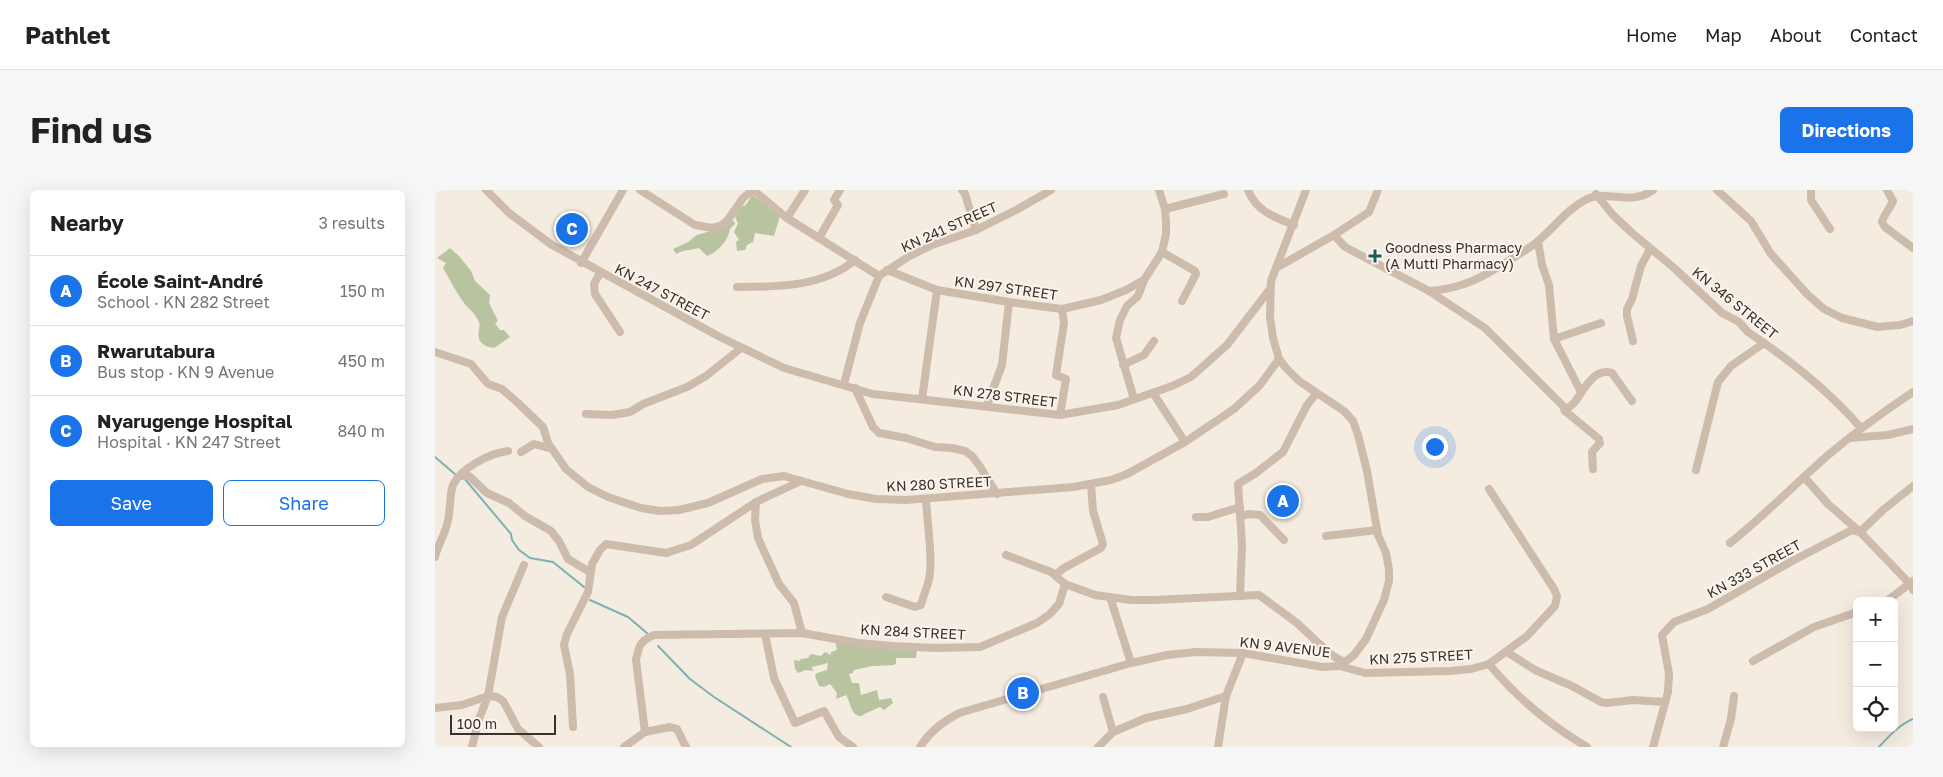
<!DOCTYPE html>
<html lang="en">
<head>
<meta charset="utf-8">
<style>
  body { margin:0; font-family:"Golos Text",sans-serif; background:#f6f6f6; color:#222 }
  .controls { position:absolute; right:15px; bottom:15px; display:grid; overflow:hidden; border-radius:8px; box-shadow:0 5px 20px #0002 }
  .controls button { width:45px; height:45px; display:grid; place-items:center; padding:0; border:0; border-bottom:1px solid #e0e0e0; background:#fff; color:#222; font:25px sans-serif }
  .scale { position:absolute; left:15px; bottom:12px; width:106px; box-sizing:border-box; padding-left:5px; border:2px solid #3b302b; border-top:0; font-size:14px; line-height:18px; white-space:nowrap; color:#3b302b; -webkit-text-stroke:4px #fbf5ee; paint-order:stroke }
  .you { position:absolute; left:999px; top:256px; width:18px; height:18px; margin:-12px; border:4px solid #fff; border-radius:50%; background:#1a73e8; box-shadow:0 0 0 8px #1a73e833 }
  .badge { display:grid; place-items:center; width:32px; height:32px; border-radius:50%; background:#1a73e8; color:#fff; font-size:16px; font-weight:700 }
  .pin { position:absolute; translate:-50% -50%; border:2px solid #fff; box-shadow:0 1px 5px #0006 }
  .list { margin:0; padding:0; list-style:none }
  h2 { display:flex; justify-content:space-between; align-items:center; height:65px; margin:0; padding:0 20px; font-size:21px }
  h2 small { font-size:16px; font-weight:400; color:#767676 }
  .list li { display:grid; grid-template-columns:32px 1fr auto; gap:15px; align-items:center; box-sizing:border-box; height:70px; padding:0 20px; border-top:1px solid #e0e0e0 }
  .list b { display:block; font-size:19px; white-space:nowrap }
  .list p { margin:0; font-size:16px; white-space:nowrap; color:#767676 }
  .list em { font-size:16px; font-style:normal; color:#767676 }
  .actions { display:flex; gap:10px; padding:15px 20px }
  .actions a { flex:1; padding:11px 0; border:1px solid #1a73e8; border-radius:8px; text-align:center; font-size:18px; color:#1a73e8 }
  .actions .main { background:#1a73e8; color:#fff }
  .icon { flex:none; width:28px; height:28px; fill:none; stroke:currentColor; stroke-width:2; stroke-linecap:round; stroke-linejoin:round }
  .map { position:relative; flex:none; width:1478px; height:557px; overflow:hidden; border-radius:8px }
  header { display:flex; align-items:center; gap:30px; box-sizing:border-box; height:70px; padding:0 25px; background:#fff; border-bottom:1px solid #e0e0e0 }
  header strong { font-size:24px }
  nav { display:flex; gap:28px; margin-inline-start:auto; font-size:18px }
  .intro { display:flex; align-items:center; justify-content:space-between; box-sizing:border-box; height:120px; padding:0 30px }
  h1 { margin:0; font-size:35px }
  .button { padding:12px 22px; border-radius:8px; background:#1a73e8; color:#fff; font-size:18px; font-weight:700 }
  main { display:flex; gap:30px; padding:0 30px }
  aside { flex:1; background:#fff; border-radius:8px; box-shadow:0 5px 20px #0002 }
  .map>svg:first-child { display:block }
  .green { fill:#b8c4a0 }
  .lines { fill:none; stroke-linecap:round; stroke-linejoin:round }
  .stream { stroke:#7fb0b2; stroke-width:2 }
  .minor { stroke:#cdbbac; stroke-width:8 }
  .poi-dot { fill:#1f5a5e; stroke:#fbf5ee; stroke-width:2 }
  .labels { text-anchor:middle; stroke-width:4; stroke-linejoin:round; paint-order:stroke }
  .street-label { font-size:14px; fill:#3b302b; stroke:#fbf5ee }
  .poi-label { font-size:14px; fill:#3b302b; stroke:#fbf5ee; text-anchor:start }
</style>
</head>
<body>
<header>
<strong>Pathlet</strong>
<nav><a>Home</a><a>Map</a><a>About</a><a>Contact</a></nav>
</header>
<div class="intro"><h1>Find us</h1><a class="button">Directions</a></div>
<main>
<aside>
<h2>Nearby<small>3 results</small></h2>
<ul class="list">
<li><span class="badge">A</span><div><b>École Saint-André</b><p>School · KN 282 Street</p></div><em>150 m</em></li>
<li><span class="badge">B</span><div><b>Rwarutabura</b><p>Bus stop · KN 9 Avenue</p></div><em>450 m</em></li>
<li><span class="badge">C</span><div><b>Nyarugenge Hospital</b><p>Hospital · KN 247 Street</p></div><em>840 m</em></li>
</ul>
<div class="actions"><a class="main">Save</a><a>Share</a></div>
</aside>
<div class="map">
<svg width="1478" height="557" viewBox="0 0 1478 557">
  <rect width="100%" height="100%" fill="#f4ebe1"/>
  <!-- green -->
  <g class="green">
    <path d="M317 5 345 26 339 46 320 43 318 52 312 55 310 60 302 61 301 52 304 50 299 42 303 33 300 27 305 17 311 15Z"/>
    <path d="M298 30 300 34 295 39C293 51 283 62 272 66L264 58C256 60 247 60 241 64L238 59 253 52 262 45 289 37Z"/>
    <path d="M15 58 24 66 36 81 40 91 55 105 54 113 63 131 60 133 65 140H69L75 147 59 158C53 157 49 156 45 151 41 144 46 138 44 132 41 124 34 119 29 113 21 102 15 90 8 78L11 73 2 68Z"/>
    <path d="M400 450 482 459 481 468H461V473L459 475 437 476 419 480 418 483 414 484 417 493H424L426 505 442 500 444 510 456 508 458 513 449 520 445 517 427 525 428 526C415 527 417 514 411 505L401 509 402 503 395 494 389 497 384 496 380 486 382 483 392 480 393 473 377 477 378 481 371 480 363 483 360 479 359 470 364 471 366 469 373 468 376 464 386 466 390 462 396 465V462L402 460Z"/>
  </g>
  <g class="lines">
    <!-- stream -->
    <g class="stream">
      <path d="M0 267 21 285"/>
      <path d="M29 288 76 344 77 350 84 360 95 368 118 372 149 397"/>
      <path d="M155 410 193 427 213 444"/>
      <path d="M223 456 255 489 279 507 356 557"/>
      <path d="M1444 557C1454 546 1464 535 1478 529"/>
    </g>
    <!-- minor -->
    <g class="minor">
      <path d="M51 0 74 23 117 55 285 147 349 178 438 204 625 225 683 215 737 196 756 187 792 155 835 99"/>
      <path d="M205 0 260 35 277 38 285 36 292 31 308 8 318 0"/>
      <path d="M318 0 352 28 444 86"/>
      <path d="M527 0 530 4 541 40"/>
      <path d="M813 0C821 21 839 27 859 35"/>
      <path d="M1282 0 1316 31 1336 64 1373 105 1389 119 1407 128 1443 137 1465 135 1478 131"/>
      <path d="M1376 0V10L1395 39"/>
      <path d="M1452 0 1458 11C1455 19 1449 24 1447 32L1450 37 1478 58"/>
      <path d="M1161 4 1178 25 1197 43 1238 77 1287 123 1304 132 1313 142C1355 170 1393 200 1426 238"/>
      <path d="M730 19 789 4"/>
      <path d="M352 28 370 0"/>
      <path d="M899 45 910 57 994 101 1050 138 1128 216 1130 221C1133 217 1136 216 1139 213 1148 202 1158 177 1177 183L1197 211"/>
      <path d="M384 48 403 15 399 10 405 0"/>
      <path d="M1103 51 1107 75 1114 95 1119 149 1146 202"/>
      <path d="M727 62 760 81 761 84 747 111"/>
      <path d="M146 73 188 0"/>
      <path d="M841 78 899 45 934 22 943 0"/>
      <path d="M452 80 502 100 574 112 627 119 666 110 691 100 709 90 727 62 731 44V32L730 19 724 0"/>
      <path d="M165 83 159 94 160 104 185 142"/>
      <path d="M302 97C342 97 388 97 420 70"/>
      <path d="M994 101C1030 99 1051 85 1081 66 1088 61 1097 57 1103 51 1120 37 1132 19 1152 9 1172 0 1197 16 1218 0"/>
      <path d="M1119 149 1166 133"/>
      <path d="M1198 151 1192 126V119L1197 109 1206 76 1215 59"/>
      <path d="M0 162 36 174 53 194 67 199 83 213 108 237 113 253 131 279 153 297 173 307 206 318 225 321 244 320 273 313 327 289 349 286 413 304 441 309 471 310 638 297 676 290 692 284 750 252 799 219 825 195 844 169"/>
      <path d="M688 175 709 165 719 151"/>
      <path d="M409 194 425 133 444 86 473 67 497 55 541 40 583 19 616 0"/>
      <path d="M420 198 438 237 444 243 471 248 500 257 517 258 530 261 537 266 544 275 562 304"/>
      <path d="M718 203 750 252"/>
      <path d="M487 209 502 100"/>
      <path d="M699 209 681 148 685 130 692 116 703 106 709 90"/>
      <path d="M552 215 567 175 574 112"/>
      <path d="M1130 221 1164 249 1165 253 1157 262 1158 279"/>
      <path d="M151 224 177 225 195 222 208 214 252 197 271 186 306 158"/>
      <path d="M625 225 631 189 621 185 629 133 627 119"/>
      <path d="M1415 248 1453 245 1478 239"/>
      <path d="M86 262 99 254 117 259"/>
      <path d="M1261 280 1283 192 1296 176 1329 153"/>
      <path d="M25 286H34L52 303 74 313 90 326 116 341 124 351 133 369 155 382"/>
      <path d="M1370 288 1393 314 1425 342 1452 370 1475 394 1478 400"/>
      <path d="M321 312 320 330 323 348 344 394 359 413 367 443"/>
      <path d="M806 326 814 324 825 325 849 350"/>
      <path d="M761 327H773L805 317"/>
      <path d="M891 346 942 340"/>
      <path d="M1295 353C1329 326 1359 295 1392 266 1419 243 1448 222 1478 202"/>
      <path d="M571 365 616 382 630 394 660 405 696 410H719L824 405 862 433 895 464 910 473"/>
      <path d="M0 367C3 354 11 343 13 330 16 319 14 306 18 295 26 278 55 263 73 261"/>
      <path d="M620 385 629 378 666 358 668 354 658 321 656 295"/>
      <path d="M805 406 807 354 803 294 821 283 848 262 872 215 881 204"/>
      <path d="M451 407 480 417 486 415C488 407 491 400 493 393 499 375 492 331 491 310"/>
      <path d="M675 407 696 473"/>
      <path d="M1452 411 1478 391"/>
      <path d="M330 444 339 488 360 533 389 521 404 547 418 557"/>
      <path d="M1072 462 1100 480 1137 496 1166 512 1172 513 1198 510 1230 512"/>
      <path d="M1318 471 1379 437 1422 422"/>
      <path d="M1054 474C1081 507 1115 535 1152 557"/>
      <path d="M905 476 930 483 1015 481 1036 479 1054 474 1092 446 1120 416 1122 406 1119 399 1054 299"/>
      <path d="M668 507 678 542"/>
      <path d="M0 518 27 515 53 506 62 507 68 511 72 518 83 539 104 557"/>
      <path d="M138 537 135 484 129 455 132 444 153 402 157 374 165 360 171 354 231 363 256 355 321 312 366 291"/>
      <path d="M210 542 201 470C204 455 205 451 219 445L367 443 423 453 458 456 501 458 545 457 602 433 615 424 624 414 630 394"/>
      <path d="M37 557 44 529 53 506 67 427 89 375"/>
      <path d="M189 557 210 542 235 537 242 539 251 557"/>
      <path d="M485 557C495 541 508 532 524 523L696 473 732 465 761 462 808 463 887 477 905 476 919 465 931 449 949 410 954 391V379L951 363 943 345 932 281 923 245 918 231 909 221 864 191 851 178 844 169 838 148 835 127 836 91 871 0"/>
      <path d="M663 557 678 542 711 528 752 519 791 506"/>
      <path d="M783 557 791 506 808 463"/>
      <path d="M1218 557 1233 502 1234 484 1227 445 1239 432 1273 419 1359 370 1417 340 1425 342 1448 320 1478 296"/>
      <path d="M1288 557 1296 529 1299 506"/>
    </g>
  </g>
  <!-- markers -->
  <path class="poi-dot" d="M937.5 58.5h5v5h5v5h-5v5h-5v-5h-5v-5h5z"/>
  <g class="labels">
    <!-- street labels -->
    <g class="street-label">
      <text transform="translate(514 37) rotate(-24)" y="5">KN 241 STREET</text>
      <text transform="translate(571 98) rotate(8)" y="5">KN 297 STREET</text>
      <text transform="translate(227 102) rotate(28)" y="5">KN 247 STREET</text>
      <text transform="translate(1300 113) rotate(39)" y="5">KN 346 STREET</text>
      <text transform="translate(570 206) rotate(7)" y="5">KN 278 STREET</text>
      <text transform="translate(504 294) rotate(-3)" y="5">KN 280 STREET</text>
      <text transform="translate(1319 379) rotate(-29)" y="5">KN 333 STREET</text>
      <text transform="translate(478 442) rotate(3)" y="5">KN 284 STREET</text>
      <text transform="translate(850 457) rotate(7)" y="5">KN 9 AVENUE</text>
      <text transform="translate(986 467) rotate(-3)" y="5">KN 275 STREET</text>
    </g>
    <!-- poi labels -->
    <g class="poi-label">
      <text x="950" y="63">Goodness Pharmacy<tspan x="950" dy="16">(A Mutti Pharmacy)</tspan></text>
    </g>
  </g>
</svg>
<div class="controls">
<button>+</button>
<button>−</button>
<button><svg class="icon" aria-label="locate" viewBox="0 0 24 24"><circle cx="12" cy="12" r="6"/><path d="M12 2v4M12 18v4M2 12h4M18 12h4"/></svg></button>
</div>
<div class="scale">100 m</div>
<div class="you"></div>
<div class="pin badge" style="left:848px;top:311px">A</div>
<div class="pin badge" style="left:588px;top:503px">B</div>
<div class="pin badge" style="left:137px;top:39px">C</div>
</div>
</main>
</body>
</html>
